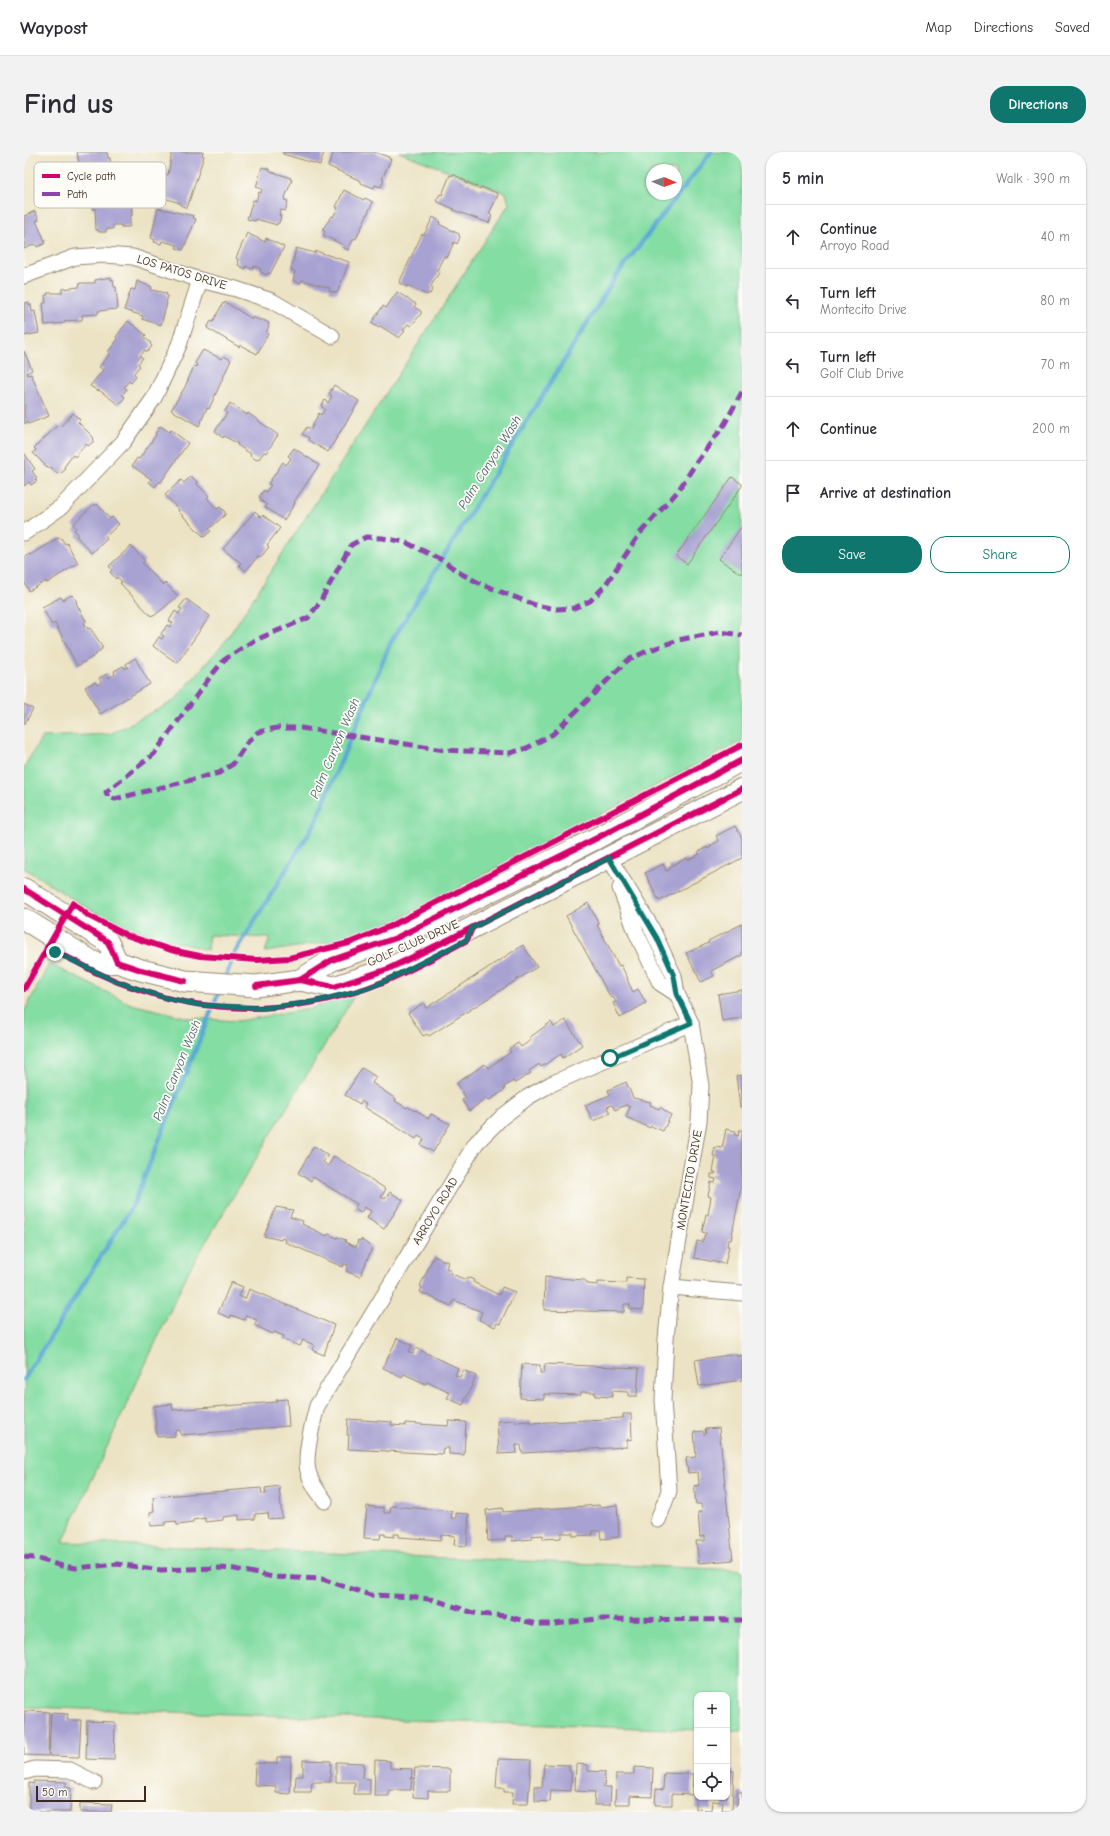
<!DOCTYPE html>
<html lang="en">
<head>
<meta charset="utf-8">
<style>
  body { margin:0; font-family:"Comic Neue",sans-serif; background:#f2f2f3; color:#2b2b33 }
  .controls { position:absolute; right:12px; bottom:12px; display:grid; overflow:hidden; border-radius:8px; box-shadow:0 1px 3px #0004 }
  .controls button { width:36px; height:36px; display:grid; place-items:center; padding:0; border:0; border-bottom:1px solid #e1e1e2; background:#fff; color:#2b2b33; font:20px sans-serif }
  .compass { position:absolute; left:622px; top:12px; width:36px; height:36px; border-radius:50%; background:#fff; box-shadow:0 1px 3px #0004; rotate:92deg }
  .scale { position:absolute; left:12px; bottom:10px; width:110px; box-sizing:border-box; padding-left:4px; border:2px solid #3b2a1e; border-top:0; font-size:11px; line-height:14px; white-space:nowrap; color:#3b2a1e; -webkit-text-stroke:3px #fdfcf7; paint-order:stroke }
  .stop { position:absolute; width:12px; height:12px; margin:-9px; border:3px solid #0f766e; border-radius:50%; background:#fff }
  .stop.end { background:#0f766e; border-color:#fff; box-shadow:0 1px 4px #0008 }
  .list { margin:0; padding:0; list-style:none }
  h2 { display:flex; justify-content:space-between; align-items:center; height:52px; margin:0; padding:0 16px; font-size:17px }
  h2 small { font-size:13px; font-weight:400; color:#7c7c81 }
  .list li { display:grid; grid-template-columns:26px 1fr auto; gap:12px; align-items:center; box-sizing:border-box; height:64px; padding:0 16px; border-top:1px solid #e1e1e2 }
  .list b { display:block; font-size:15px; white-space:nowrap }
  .list p { margin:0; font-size:13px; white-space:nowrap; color:#7c7c81 }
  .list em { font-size:13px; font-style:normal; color:#7c7c81 }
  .actions { display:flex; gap:8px; padding:12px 16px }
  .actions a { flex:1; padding:9px 0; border:1px solid #0f766e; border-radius:16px; text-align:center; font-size:14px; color:#0f766e }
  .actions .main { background:#0f766e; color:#fff }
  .icon { flex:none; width:22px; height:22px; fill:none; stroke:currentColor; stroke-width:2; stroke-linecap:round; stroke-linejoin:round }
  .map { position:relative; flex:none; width:718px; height:1660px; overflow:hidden; border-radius:16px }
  header { display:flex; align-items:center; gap:24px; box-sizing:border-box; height:56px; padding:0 20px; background:#fff; border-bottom:1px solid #e1e1e2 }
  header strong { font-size:19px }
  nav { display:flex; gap:22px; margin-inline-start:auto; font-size:14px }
  .intro { display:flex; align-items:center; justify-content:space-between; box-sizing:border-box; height:96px; padding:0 24px }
  h1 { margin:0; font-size:28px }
  .button { padding:10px 18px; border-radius:16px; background:#0f766e; color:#fff; font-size:14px; font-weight:700 }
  main { display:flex; gap:24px; padding:0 24px }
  aside { flex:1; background:#fff; border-radius:16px; box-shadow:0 1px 3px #0004 }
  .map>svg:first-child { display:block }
  .green { fill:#84dda3; stroke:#608460; fill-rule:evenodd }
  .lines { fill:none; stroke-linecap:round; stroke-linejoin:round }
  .stream { stroke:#5aa8d4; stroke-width:4.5 }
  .building { fill:#a8a2d2 }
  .street-casing { stroke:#948671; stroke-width:17 }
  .secondary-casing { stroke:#948671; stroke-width:23 }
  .street { stroke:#fff; stroke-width:15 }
  .secondary { stroke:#fff; stroke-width:21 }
  .quiet { stroke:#8e44ad; stroke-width:5; stroke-dasharray:10 5; stroke-linecap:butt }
  .cycleway-casing { stroke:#fdfcf7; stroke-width:8 }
  .cycleway { stroke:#d6006c; stroke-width:6 }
  .route { stroke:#0f766e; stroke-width:5 }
  .labels { text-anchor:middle; stroke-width:3.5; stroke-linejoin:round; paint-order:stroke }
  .street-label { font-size:12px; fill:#3b2a1e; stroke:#fdfcf7 }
  .water-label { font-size:13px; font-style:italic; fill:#475c67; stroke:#fdfcf7 }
  .key { fill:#fdfcf7; stroke:#c3bdb6; stroke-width:1 }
  .key-label { font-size:11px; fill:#3b2a1e }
</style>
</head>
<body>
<header>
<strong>Waypost</strong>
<nav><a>Map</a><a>Directions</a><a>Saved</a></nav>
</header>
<div class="intro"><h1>Find us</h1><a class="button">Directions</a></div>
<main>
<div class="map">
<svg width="718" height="1660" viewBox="0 0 718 1660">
  <rect width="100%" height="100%" fill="#fdfcf7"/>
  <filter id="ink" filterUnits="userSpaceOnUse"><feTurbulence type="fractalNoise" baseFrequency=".025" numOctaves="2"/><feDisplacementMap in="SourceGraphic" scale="8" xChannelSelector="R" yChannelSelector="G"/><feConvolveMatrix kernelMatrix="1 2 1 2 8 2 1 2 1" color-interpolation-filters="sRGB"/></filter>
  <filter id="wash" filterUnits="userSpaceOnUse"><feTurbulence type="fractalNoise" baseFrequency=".012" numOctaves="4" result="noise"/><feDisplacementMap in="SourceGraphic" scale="16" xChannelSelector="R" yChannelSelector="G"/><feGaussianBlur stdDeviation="0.9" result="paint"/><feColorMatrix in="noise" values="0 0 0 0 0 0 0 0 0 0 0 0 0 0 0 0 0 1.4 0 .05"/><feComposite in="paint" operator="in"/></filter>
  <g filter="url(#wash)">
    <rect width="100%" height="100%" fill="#ece3c4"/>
    <!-- green -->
    <g class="green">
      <path d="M375 0H718V589L372 769 307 795 304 790 241 800 246 786 185 783 183 798C152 790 119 783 89 769 58 755 29 734 0 716V615L18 585 86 582 150 549 203 487 485 52 482 41ZM628 18H652V42H628Z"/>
      <path d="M25 812 107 852 165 866 214 869 286 857 332 841 165 1118 39 1390 718 1418V1579H703V1543H673V1578L0 1555V860Z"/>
    </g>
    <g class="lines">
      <!-- stream -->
      <g class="stream">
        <path d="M201 826 211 801 291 671 366 492 592 124 687 0"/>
        <path d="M0 1227 109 1053 196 837"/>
      </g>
    </g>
    <g id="blocks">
      <!-- building -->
      <g class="building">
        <path d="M53 0H83L84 6H86L88 23H90L91 30 89 31 90 32 68 34 69 38 60 39Z"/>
        <path d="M148 0H179L178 3 180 4 163 56 156 53V51L134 44 142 22 144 23Z"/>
        <path d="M259 0H300L296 13 259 2Z"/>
        <path d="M310 0H350L365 5V7H367L358 27 360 28 357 35 351 33 350 36 337 31V29L304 14Z"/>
        <path d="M238 15 246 17V19L267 26 266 28H268L260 48 264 49 261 59 257 58 255 63 257 64 255 71H253V73L232 67 231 69 223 67 229 48 232 49 235 40 237 41 238 37 232 35Z"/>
        <path d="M429 22 442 29 441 31 443 32 444 30 456 37 457 35 473 41 474 43 465 62 468 63 465 71 429 58 430 57 412 49 416 42 418 43 426 23 428 24Z"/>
        <path d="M104 36V42H107L108 64H106V73L105 75H97V73H89V77H82V80H75L74 78H72L71 56 68 57 67 48 87 47 86 37Z"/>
        <path d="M320 38 340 48 341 46 349 50 332 87 330 86 324 98 318 95 319 93 299 83 301 79 298 78 308 64 309 65 314 56 312 55Z"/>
        <path d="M134 56 170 64 169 66 172 67 159 98 152 96 153 93 138 89 137 92 130 90 131 88 127 86Z"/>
        <path d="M11 59 15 68 12 69 21 89 20 92 13 95 12 92 0 97V64Z"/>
        <path d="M409 65 417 70 415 72 435 82V84L436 85 433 92 430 90 423 106 420 104 413 118 416 119 407 134 409 136 406 142 404 141 403 143 383 133V135L375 131 398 82 400 83Z"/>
        <path d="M223 81 241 90 242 86 260 95 246 122 244 121 243 123 236 120 237 117 230 114 228 117 222 114 221 117 214 113 215 111 213 110 214 107 212 106Z"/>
        <path d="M272 96 291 101 292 99 325 110 313 141 305 139 306 136 278 128 277 131 269 129 271 119 267 118Z"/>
        <path d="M87 125V128L89 127 90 135H92L94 157 74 159V162L58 163V168L41 169V171L21 173 19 151H22L21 143H24L23 141H38V137L55 135 56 131H71V128Z"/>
        <path d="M113 129 128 135 127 138 143 141 142 143 144 144 142 151H143L137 173 118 167 119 164 100 158 107 137 111 138Z"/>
        <path d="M373 140 392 152 390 155 397 159V162L387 174 384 172 379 178 381 179 375 186 356 174 355 176 347 171 359 154 362 156Z"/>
        <path d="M5 150V153L7 152 8 160 11 159 15 181 0 184V151Z"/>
        <path d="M201 150 228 167 229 165 237 169V167L245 171 244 173 245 174 242 181 244 182 233 202 216 193 215 195 183 176 187 169 189 170 199 151 200 152Z"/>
        <path d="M104 169 122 183 120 185 127 191 126 192 128 194 123 200 121 198 116 204 119 206 114 212 116 214 110 221 112 225 107 231 105 229 100 235 103 237 98 243 101 245 95 253 75 238 74 239 66 234 79 218 75 215 86 202 84 200 94 187 92 185Z"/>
        <path d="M179 198 198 207 200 204 207 208 185 257 183 256 175 274 147 258 161 235 170 214 172 215 173 213 171 211Z"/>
        <path d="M0 199 8 218 3 221 4 223 7 222 25 264 4 272 3 270 0 272Z"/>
        <path d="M310 233 335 249 304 300 284 288 285 286 278 282 283 275 287 277 295 261 297 263 301 257 297 254 301 248 304 251 308 244 305 242Z"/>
        <path d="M206 251 223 263 224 261 254 283 242 301 240 300 235 307 234 306 233 308 226 304 227 302 213 293 214 292 200 284 199 286 191 279 203 261 201 259Z"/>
        <path d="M49 261 56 268 54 270 70 286 68 288 70 289 64 294 62 292 51 305 49 303 40 315 42 317 36 322 35 321 33 322 27 315 25 317 9 301 12 298 10 296 34 273 36 275Z"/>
        <path d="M135 275H138L145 280 147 278 164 291 137 330H135L131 335 125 330 127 327 108 314 113 306 115 307 132 283 131 282Z"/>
        <path d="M270 296 295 313 270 350 271 351 260 368 241 355 243 353 236 348 237 346 235 345 240 338 242 340 247 333 244 332 259 310 262 313 267 306 264 304Z"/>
        <path d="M0 301 11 317 8 319 13 326 11 327 13 329 7 333 5 330 0 334Z"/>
        <path d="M166 325H168L174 331 173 332 185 344 183 346 193 357 196 355 201 360V363L185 377 187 379 180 385 154 359 155 358 141 343 157 328 160 331Z"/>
        <path d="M708 325 718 332V334L663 412 652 404Z"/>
        <path d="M70 352 71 354 73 352 86 367 88 365 95 372 81 385 83 387 68 401 52 384 54 382 50 378 52 376 49 372Z"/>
        <path d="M231 359 237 365 239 363 256 376 243 393 245 395 236 406 234 404 222 419 215 413 217 411 199 397Z"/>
        <path d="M718 374V421L717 422 695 407Z"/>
        <path d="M34 386H37L41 392 43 391 54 411 23 431 22 429 5 439 0 430V406L6 402 7 403Z"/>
        <path d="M107 394 121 409 118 411 139 433 141 431 154 444 130 464 128 463 127 464 96 431 98 430 93 425 92 427 86 420 88 418 85 414Z"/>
        <path d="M47 443 48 444 49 443 53 450 52 451 62 469 60 471 64 477 66 476 79 495H77L78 497 72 501V503L53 514 31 471 28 473 18 455 37 445 39 448Z"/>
        <path d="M162 447 186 464 153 511 129 494 135 485 138 487 140 484 137 482 143 473 146 475 149 471 145 469 151 459 155 462 158 457 155 456Z"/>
        <path d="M111 506 126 532 76 562 61 535 71 530 73 533 77 530 75 526 83 522 85 526 91 522 90 519 99 514 101 517 104 515 102 512Z"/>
        <path d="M0 552 9 557 0 573Z"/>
        <path d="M711 674 718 686V706L635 749 621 721 639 712 642 719 646 717 645 715 663 706 664 708 676 702 674 700 683 695 684 697 687 695 686 694 695 689 692 684Z"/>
        <path d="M564 751 575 772 573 773 595 814 597 813 604 827H603L609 840 614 837 622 851 596 866 589 851 592 850 589 845 587 846 542 764Z"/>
        <path d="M718 772V803L687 819 690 824 677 830 662 801 685 791 684 789Z"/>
        <path d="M499 793 513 815 405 884 403 882 399 884 384 861 399 851 402 856Z"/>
        <path d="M718 838V866L698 869 694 842Z"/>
        <path d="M541 868 558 893 539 906 537 902 517 915 515 912 505 919 507 921 491 931 489 929 480 935 481 938 465 948 463 946 445 959 438 948 442 946 433 931 461 912 464 916 487 900 485 897 494 891 497 895 507 888 505 886 527 870 530 875Z"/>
        <path d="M338 916 352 925 348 931 372 947 371 949 383 956 384 955 391 959 392 958 404 967 407 962 426 972 409 1000 397 993 400 987 394 984 392 987 340 955 342 952 337 949 336 952 321 943Z"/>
        <path d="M718 923V955H716L712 924Z"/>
        <path d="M602 930 609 946 627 950 626 953 635 957 636 955 647 963 639 979 627 974 626 976 602 965 606 955 602 953 591 958 588 953 583 955 586 961 569 969 561 953 586 943 584 938Z"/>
        <path d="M702 977 712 979 711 983 714 984 715 978H718V1030L707 1088H704L703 1094H705L701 1112 670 1106 673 1089 678 1090 682 1081 678 1080 682 1062 684 1063 687 1045 684 1044 687 1030 691 1031 692 1027 687 1026V1022H691L692 1020H689L692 1004H689L691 995 698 996Z"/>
        <path d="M290 994 304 1003 299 1010 304 1014 310 1004 362 1037 357 1045 361 1047 366 1040 379 1048 360 1077 343 1066 347 1059 340 1055 337 1061 330 1057 333 1052 289 1025 287 1029 274 1021Z"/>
        <path d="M252 1055 269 1058 266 1065 279 1069 278 1072 303 1084 304 1082 313 1086V1085L322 1088 321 1090 332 1095 334 1088 336 1089 337 1087 348 1096 336 1125 322 1119 324 1113 320 1112 319 1115 261 1090 262 1088 258 1086 257 1088 240 1084Z"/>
        <path d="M410 1104 424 1110 422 1116 427 1119 426 1121 442 1128 443 1125 450 1128 449 1130 475 1143 478 1135 491 1140 476 1172 473 1171 471 1175 455 1168 458 1160 430 1148 427 1154 396 1140 398 1135 396 1134Z"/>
        <path d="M521 1125 560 1128 563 1130V1132L574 1133V1130L602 1131V1126L620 1127 619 1158 606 1157V1152H600V1160L520 1158Z"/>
        <path d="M207 1130 219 1135 215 1144 221 1147 225 1137 310 1173 300 1203 288 1198 290 1193 279 1188 276 1194 259 1187 260 1184 250 1180 249 1182 230 1173 233 1168 222 1163 220 1168 207 1163 206 1166 194 1161Z"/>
        <path d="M373 1186 388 1193 385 1200 389 1202 392 1196 434 1216 431 1223 436 1225 439 1218 452 1224 439 1253 423 1246 426 1241 403 1230 402 1232 380 1222 378 1225 359 1216Z"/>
        <path d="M712 1202V1204L718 1203V1228L675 1234 671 1208Z"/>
        <path d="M498 1212 516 1213V1221H520L521 1212 615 1216 613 1244H604V1240L588 1239V1245L571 1244V1240H557V1243L520 1242V1247L496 1246Z"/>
        <path d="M263 1247 265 1274 157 1283 156 1278 151 1279V1284L133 1285 130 1254 148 1252 149 1258 253 1250 252 1248Z"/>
        <path d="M599 1262H607L608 1287 603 1288V1295L498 1301 497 1293H492L493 1301 475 1302 473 1269 491 1268V1270L507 1269V1271L599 1266Z"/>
        <path d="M324 1267 368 1270 367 1273 381 1274V1271L424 1274 425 1269 442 1270 440 1303 425 1302V1296H419L418 1302 324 1297 325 1283H323Z"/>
        <path d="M695 1276 709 1408 675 1411 672 1389H681V1384L676 1385 674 1360H678L677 1352H672L670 1334 675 1333 674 1320 664 1321 662 1306 672 1305 670 1280 679 1279V1282H682L681 1277Z"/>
        <path d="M255 1334 258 1366 245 1367 244 1361 231 1362V1367L215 1368V1363L199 1365V1368L181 1370V1366L169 1368V1371L153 1373 152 1369 141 1370V1373L127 1374 126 1360 130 1359 129 1345 237 1336 238 1342H242L241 1336Z"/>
        <path d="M575 1353 576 1355 593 1353 595 1385 577 1387 576 1379H568L569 1383 549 1384V1381H537V1386L519 1387V1383L507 1384V1387L488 1389V1384H481V1388L464 1389 462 1358 479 1356V1360Z"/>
        <path d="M343 1354 360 1356V1361H366L367 1354 428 1359 427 1366H432V1361L445 1362 443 1394 430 1393 431 1384 417 1383V1388L375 1385V1382H370V1385L361 1384V1382H357L356 1387 340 1386Z"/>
        <path d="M0 1559 25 1560 24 1604 0 1603Z"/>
        <path d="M27 1561 44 1562 43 1568H57L55 1605 25 1604Z"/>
        <path d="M63 1569 91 1570 90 1608 62 1607Z"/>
        <path d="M253 1605H267L266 1642 252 1641V1634L230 1633 231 1611 253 1612Z"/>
        <path d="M474 1607 507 1608 504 1652H488L489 1640H480V1636H472Z"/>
        <path d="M279 1608 307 1609 306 1630H288L287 1640H271L272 1624H279Z"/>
        <path d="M351 1608 366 1609V1616L388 1617 387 1638H365V1644H350Z"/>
        <path d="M312 1610 340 1611 339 1626 346 1627V1642H330L331 1630H312Z"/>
        <path d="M520 1612 545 1613V1619H547V1639L527 1638 526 1650 511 1649V1634L518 1635Z"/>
        <path d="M552 1612 564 1613V1619L581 1620 580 1635H587L586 1653H570L571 1640 551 1639Z"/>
        <path d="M610 1615 629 1616 628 1645 606 1644V1652H591L592 1622H610Z"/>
        <path d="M391 1616 426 1617V1639H404V1646L389 1645Z"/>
        <path d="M703 1619H710L708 1658H698L699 1650 688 1649 687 1658 672 1657V1645H703Z"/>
        <path d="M640 1621 669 1622 668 1643 648 1642V1653H631L632 1637 639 1638Z"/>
        <path d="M10 1629 42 1630V1636H47L46 1660H5V1631L10 1632Z"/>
        <path d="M714 1640H718V1657L713 1656Z"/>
        <path d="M56 1651 88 1652 87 1660H56Z"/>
      </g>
    </g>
  </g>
  <g filter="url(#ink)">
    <use href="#blocks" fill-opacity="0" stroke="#948671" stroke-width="1"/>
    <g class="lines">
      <defs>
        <g id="street">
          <path d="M0 124 51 105 80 103 109 105 176 128 212 137 248 149 308 184"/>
          <path d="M0 381 37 355 99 290 130 246 155 193 176 128"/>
          <path d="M585 706 626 773 650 824 653 842 667 871 677 934 675 969 647 1135 642 1187 639 1248 645 1339 634 1368"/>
          <path d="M596 736 612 780 636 831 653 842"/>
          <path d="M647 1135 718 1141"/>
          <path d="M301 1349C294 1340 287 1331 284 1319 280 1303 289 1270 293 1254L452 991 478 965 504 945 527 932 667 871"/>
          <path d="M0 1620 11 1617 46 1618 70 1630"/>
        </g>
        <g id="secondary">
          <path d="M0 737 84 790 93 810"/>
          <path d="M0 767 72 812 93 810 117 818 161 829 232 834 276 828 310 835 364 817 428 786 718 637"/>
          <path d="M276 828 308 808 372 786 573 686 718 608"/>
        </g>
      </defs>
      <!-- street casing -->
      <use href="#street" class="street-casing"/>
      <!-- secondary casing -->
      <use href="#secondary" class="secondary-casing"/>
      <!-- street -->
      <use href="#street" class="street"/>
      <!-- secondary -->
      <use href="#secondary" class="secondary"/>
      <!-- quiet -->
      <g class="quiet">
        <path d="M718 240 700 273 672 311 654 339 617 380 580 435 566 449 550 456 532 457 511 453 457 432 436 421 418 408 381 390 358 386 342 385 327 393 296 450 284 466 229 489 200 508 186 525 130 602 82 640 84 645 91 647 195 621 209 612 223 591 234 580 253 576H277L420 598 486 601 503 596 529 582 604 508 621 500 654 488 696 480 718 483"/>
        <path d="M0 1405 11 1406 38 1414 52 1416 93 1412 137 1418 193 1416 211 1417 249 1425 298 1427 346 1443 392 1445 411 1448 453 1462 482 1464 512 1472H531L572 1467 718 1468"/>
      </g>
      <defs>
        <g id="cycleway">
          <path d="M0 737 84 790 93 810 117 818 161 829"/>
          <path d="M23 795 31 800C45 805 58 813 71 820 86 827 101 833 116 838 194 865 283 861 359 830 388 818 415 803 443 788L448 776"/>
          <path d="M276 828 308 808 372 786 573 686 718 608"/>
          <path d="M232 834 276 828 310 835 364 817 428 786 718 637"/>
          <path d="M0 837 49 751 65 764 102 783 147 798 176 804 233 808 265 806 325 791 367 774 718 593"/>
        </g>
      </defs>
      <!-- cycleway casing -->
      <use href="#cycleway" class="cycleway-casing"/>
      <!-- cycleway -->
      <use href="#cycleway" class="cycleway"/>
    </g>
  </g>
  <g class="lines" filter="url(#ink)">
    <!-- route -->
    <path class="route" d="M31 800 91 829 142 846 175 853 240 856 289 850 341 837 359 830 442 788 448 776 585 706 633 786 650 824 653 842 667 871 586 906"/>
  </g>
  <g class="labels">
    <!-- street labels -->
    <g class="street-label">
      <text transform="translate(158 120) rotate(17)" y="4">LOS PATOS DRIVE</text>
      <text transform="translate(389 791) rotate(-24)" y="4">GOLF CLUB DRIVE</text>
      <text transform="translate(665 1028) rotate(-80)" y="4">MONTECITO DRIVE</text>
      <text transform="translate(411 1059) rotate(-59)" y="4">ARROYO ROAD</text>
    </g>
    <!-- water labels -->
    <g class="water-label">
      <text transform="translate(465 310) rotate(-58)" y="5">Palm Canyon Wash</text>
      <text transform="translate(310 596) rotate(-67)" y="5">Palm Canyon Wash</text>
      <text transform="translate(152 918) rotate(-68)" y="5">Palm Canyon Wash</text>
    </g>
  </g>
  <!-- legend -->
  <rect x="10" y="10" width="132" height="46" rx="6" class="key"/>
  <rect x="18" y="22" width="18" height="4" fill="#d6006c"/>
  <rect x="18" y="40" width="18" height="4" fill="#8e44ad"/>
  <g class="key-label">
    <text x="43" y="28">Cycle path</text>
    <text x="43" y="46">Path</text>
  </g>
</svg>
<div class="controls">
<button>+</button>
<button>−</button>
<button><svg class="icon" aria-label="locate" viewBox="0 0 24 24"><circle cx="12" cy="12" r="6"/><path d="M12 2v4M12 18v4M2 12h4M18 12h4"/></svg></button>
</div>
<svg class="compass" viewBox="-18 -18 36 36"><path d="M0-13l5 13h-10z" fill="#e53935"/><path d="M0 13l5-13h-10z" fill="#7c7c81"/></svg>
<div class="scale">50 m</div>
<div class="stop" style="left:586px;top:906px"></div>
<div class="stop end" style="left:31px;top:800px"></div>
</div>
<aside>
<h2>5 min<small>Walk · 390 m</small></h2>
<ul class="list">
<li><svg class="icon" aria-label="ahead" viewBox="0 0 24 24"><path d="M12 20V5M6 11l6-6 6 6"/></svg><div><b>Continue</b><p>Arroyo Road</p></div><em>40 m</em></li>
<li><svg class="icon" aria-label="left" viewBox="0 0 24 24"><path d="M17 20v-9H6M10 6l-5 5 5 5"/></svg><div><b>Turn left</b><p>Montecito Drive</p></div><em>80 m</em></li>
<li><svg class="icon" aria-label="left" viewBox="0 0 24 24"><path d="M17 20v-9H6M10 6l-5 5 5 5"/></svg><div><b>Turn left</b><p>Golf Club Drive</p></div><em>70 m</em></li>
<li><svg class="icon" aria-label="ahead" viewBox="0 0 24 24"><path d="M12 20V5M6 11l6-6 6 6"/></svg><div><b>Continue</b></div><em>200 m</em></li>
<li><svg class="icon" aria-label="arrive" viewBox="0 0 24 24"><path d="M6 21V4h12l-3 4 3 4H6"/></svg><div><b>Arrive at destination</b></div></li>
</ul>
<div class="actions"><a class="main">Save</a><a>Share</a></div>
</aside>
</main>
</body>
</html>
